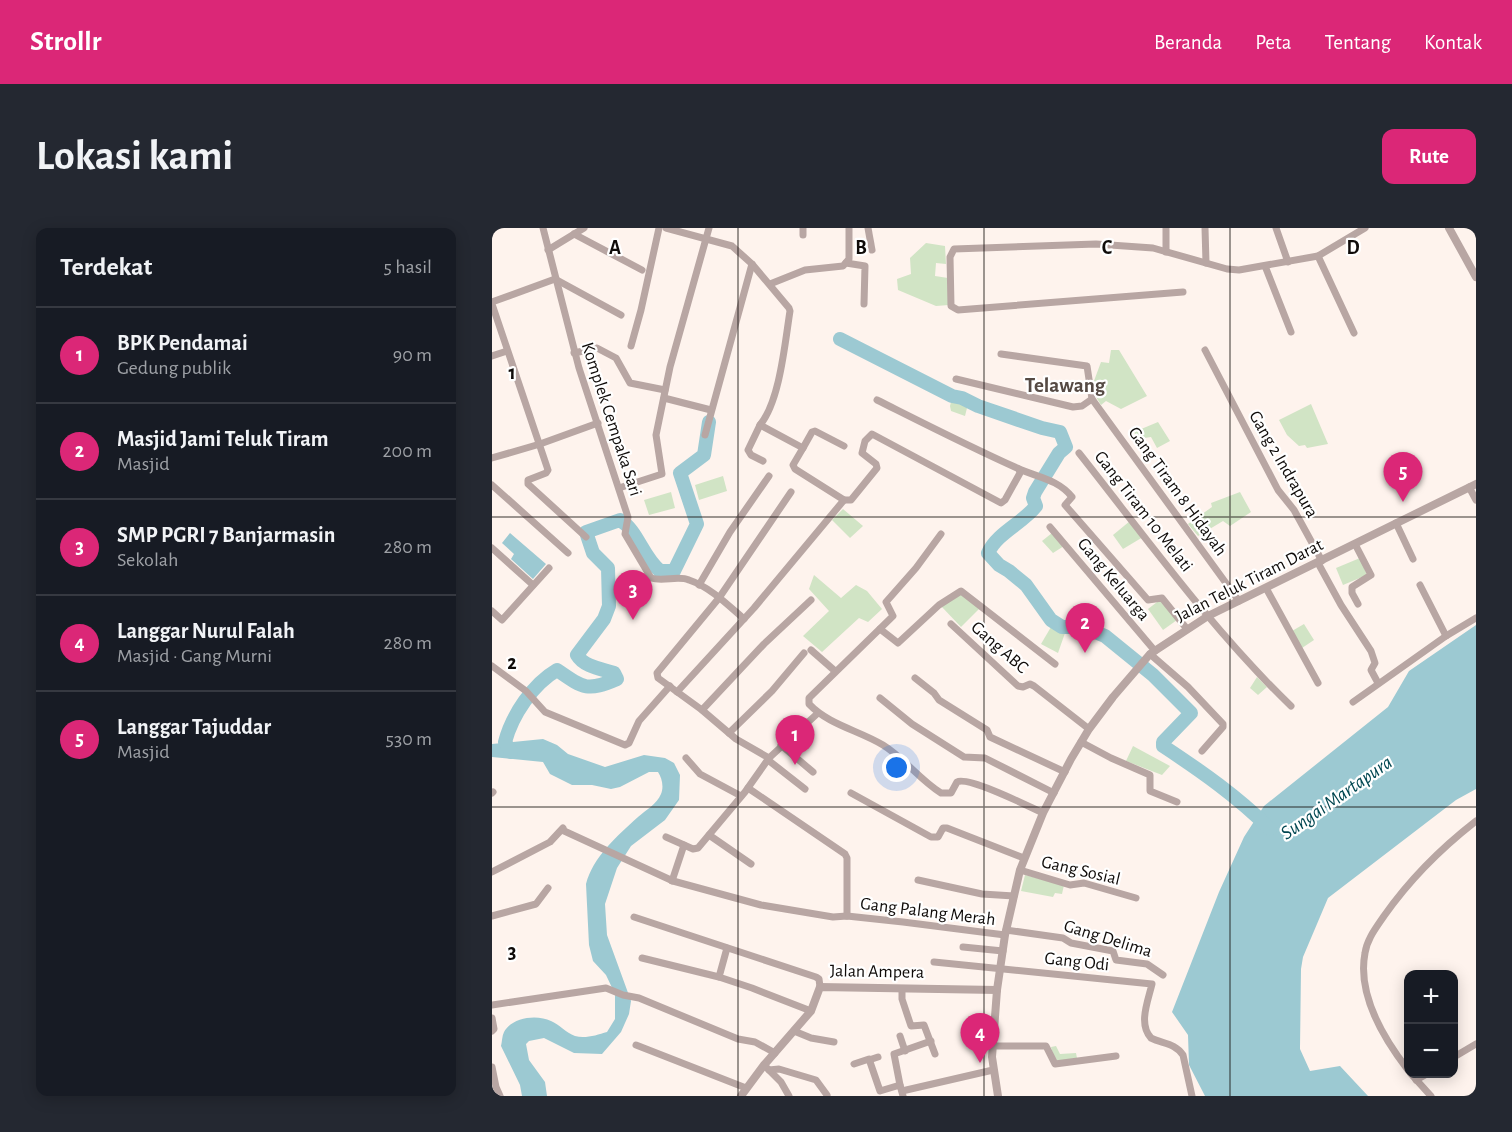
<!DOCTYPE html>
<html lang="id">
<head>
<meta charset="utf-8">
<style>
  body { margin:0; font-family:"Alegreya Sans",sans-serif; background:#242831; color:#f1f3f6 }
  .controls { position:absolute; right:18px; bottom:18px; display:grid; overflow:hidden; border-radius:12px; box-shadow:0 3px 15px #0003 }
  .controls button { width:54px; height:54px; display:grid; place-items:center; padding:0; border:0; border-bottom:2px solid #363941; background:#171b24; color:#f1f3f6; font:30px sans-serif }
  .you { position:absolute; left:405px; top:540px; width:21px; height:21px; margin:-15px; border:4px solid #fff; border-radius:50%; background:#1a73e8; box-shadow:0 0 0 9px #1a73e833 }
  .badge { display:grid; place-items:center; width:39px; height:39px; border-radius:50%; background:#db2777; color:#fff; font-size:20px; font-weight:700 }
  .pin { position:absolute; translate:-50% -50px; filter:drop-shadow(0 2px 3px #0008) }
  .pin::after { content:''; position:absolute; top:32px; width:21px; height:18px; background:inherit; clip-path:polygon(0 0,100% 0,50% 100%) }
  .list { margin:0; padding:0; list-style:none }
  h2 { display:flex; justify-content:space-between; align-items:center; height:78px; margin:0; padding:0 24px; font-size:26px }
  h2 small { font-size:20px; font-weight:400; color:#9ea1a6 }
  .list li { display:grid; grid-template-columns:39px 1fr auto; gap:18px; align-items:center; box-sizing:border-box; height:96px; padding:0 24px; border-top:2px solid #363941 }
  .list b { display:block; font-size:22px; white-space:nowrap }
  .list p { margin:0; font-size:20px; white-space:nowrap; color:#9ea1a6 }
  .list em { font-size:20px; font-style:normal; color:#9ea1a6 }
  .map { position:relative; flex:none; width:984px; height:868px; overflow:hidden; border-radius:12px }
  header { display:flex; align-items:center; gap:36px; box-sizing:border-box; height:84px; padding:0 30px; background:#db2777; color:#fff }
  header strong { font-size:28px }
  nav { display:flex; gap:33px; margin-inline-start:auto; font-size:21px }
  .intro { display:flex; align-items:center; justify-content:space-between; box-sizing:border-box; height:144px; padding:0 36px }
  h1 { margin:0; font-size:42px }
  .button { padding:15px 27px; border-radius:12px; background:#db2777; color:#fff; font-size:21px; font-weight:700 }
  main { display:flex; gap:36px; padding:0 36px }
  aside { flex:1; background:#171b24; border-radius:12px; box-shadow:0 3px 15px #0003 }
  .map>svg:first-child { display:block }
  .green { fill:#d1e4c5 }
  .water { fill:#9cc9d2 }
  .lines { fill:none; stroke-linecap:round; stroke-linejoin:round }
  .river { stroke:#9cc9d2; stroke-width:14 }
  .minor { stroke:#b8a6a3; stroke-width:7 }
  .tertiary { stroke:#b8a6a3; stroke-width:8 }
  .grid { fill:none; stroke:#0f0b09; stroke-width:1.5; stroke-opacity:0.55 }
  .labels { text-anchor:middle; stroke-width:4.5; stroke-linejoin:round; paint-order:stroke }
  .street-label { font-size:18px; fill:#0f0b09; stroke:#fff }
  .water-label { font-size:20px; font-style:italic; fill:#004650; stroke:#fff }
  .quarter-label { font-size:21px; font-weight:bold; fill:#554a44; stroke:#fff }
  .grid-label { font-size:20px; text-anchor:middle; font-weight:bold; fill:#0f0b09; stroke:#fff; stroke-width:4.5; stroke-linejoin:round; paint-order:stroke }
</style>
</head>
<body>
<header>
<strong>Strollr</strong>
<nav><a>Beranda</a><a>Peta</a><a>Tentang</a><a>Kontak</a></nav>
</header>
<div class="intro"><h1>Lokasi kami</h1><a class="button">Rute</a></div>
<main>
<aside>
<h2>Terdekat<small>5 hasil</small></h2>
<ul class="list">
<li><span class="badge">1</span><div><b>BPK Pendamai</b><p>Gedung publik</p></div><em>90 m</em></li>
<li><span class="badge">2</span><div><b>Masjid Jami Teluk Tiram</b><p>Masjid</p></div><em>200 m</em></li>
<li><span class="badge">3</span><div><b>SMP PGRI 7 Banjarmasin</b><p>Sekolah</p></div><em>280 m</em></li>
<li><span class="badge">4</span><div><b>Langgar Nurul Falah</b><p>Masjid · Gang Murni</p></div><em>280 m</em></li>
<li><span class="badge">5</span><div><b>Langgar Tajuddar</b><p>Masjid</p></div><em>530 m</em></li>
</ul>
</aside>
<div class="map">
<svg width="984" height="868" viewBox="0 0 984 868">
  <rect width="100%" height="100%" fill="#fef3ed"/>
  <!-- green -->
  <g class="green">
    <path d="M434 15 453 18 454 36 444 35 443 48 456 50 457 77 444 78 406 62 405 51 419 46 418 30Z"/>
    <path d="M619 122H627L655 168 629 181 614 173 609 177 599 161 609 134 617 135Z"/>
    <path d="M460 170 476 176 473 188 459 183 458 178Z"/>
    <path d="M819 176 836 216 815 220 813 217 807 218 795 207 787 192Z"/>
    <path d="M666 194 678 213 665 220 659 209 646 211 642 204Z"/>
    <path d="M231 248 235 263 207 272 203 257Z"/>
    <path d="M179 264 183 280 157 287 152 272Z"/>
    <path d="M748 264 759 284 738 298 731 293 706 308 696 296 720 279 719 275Z"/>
    <path d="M351 281 371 298 358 310 340 292Z"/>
    <path d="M638 293 651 309 631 321 621 307Z"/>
    <path d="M560 305 572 318 561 325 550 313Z"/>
    <path d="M868 330 875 347 851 357 844 340Z"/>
    <path d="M322 347 349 370 364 357 375 363 390 381 376 394 367 390 330 424 311 408 337 383 317 361Z"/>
    <path d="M469 364 487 381 469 399 449 378Z"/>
    <path d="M669 371 685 392 671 402 656 381Z"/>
    <path d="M812 396 822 412 810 420 800 403Z"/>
    <path d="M559 399 573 405 566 425 549 416Z"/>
    <path d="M765 449 775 459 766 467 758 460Z"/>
    <path d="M641 518 678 538 670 547 634 533Z"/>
    <path d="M533 647 572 657 570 666 563 665 561 669 529 663Z"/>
    <path d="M564 818 568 826 584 825 585 830 563 834 559 819Z"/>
  </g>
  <!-- water -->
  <g class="water">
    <path d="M18 305 54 336 41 351 19 331 22 326 10 315Z"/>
    <path d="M984 397V561L964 572 836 670 811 729 809 741 808 821 818 843 848 838 876 868H713L697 837 696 807 680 784 727 664 752 609 772 578 896 479 917 443Z"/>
    <path d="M51 511 65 517 76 526 113 539 152 527 173 530 182 535 188 547 187 572 173 592 139 618 125 640 113 676 115 707 139 773 137 786 129 804 110 826 82 825 52 810 37 813 34 816 37 832 53 854 55 868H30L28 857 9 818C10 814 10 808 12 804 20 789 45 786 59 793 67 796 74 805 83 808 93 811 105 807 115 804L123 791V766L114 747 101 733 97 717 94 656C101 629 125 608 146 589 154 582 165 576 169 566 172 559 170 550 166 544H157L128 559 119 561 100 557H80L58 546 51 534 0 529V516Z"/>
  </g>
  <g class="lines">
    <!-- river -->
    <g class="river">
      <path d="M348 111 460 168 470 170 486 178 550 200 568 204 574 219 567 225 543 264 541 270 544 278C531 295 505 305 496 325L507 337 517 343 534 357 559 392 570 399H591L613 408 661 447 699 485 671 514V518C709 543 746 569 778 601"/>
      <path d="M19 524 13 514C20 487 41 456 65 442 91 460 95 464 125 451L122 445C110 441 92 439 85 427L112 391 117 378 116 340 101 325 94 304 128 292C146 303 150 328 168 343H182L205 296 188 245 212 227 217 194"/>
    </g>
    <!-- minor -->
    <g class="minor">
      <path d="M51 0 87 140 134 283 136 289 133 306 159 350C172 354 186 347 197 352 218 359 236 377 252 391"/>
      <path d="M174 0 240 18 260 36 297 80 298 83C293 114 288 173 268 197"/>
      <path d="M376 0 380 22"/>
      <path d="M674 0V24"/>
      <path d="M713 0 714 35"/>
      <path d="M784 0 796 34"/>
      <path d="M82 6 150 42"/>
      <path d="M311 7V0"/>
      <path d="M56 22 92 0"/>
      <path d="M826 28 862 105"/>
      <path d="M354 35 373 38 372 76"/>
      <path d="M773 38 799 104"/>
      <path d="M278 56 313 42 351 38 357 31V0"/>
      <path d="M691 64 466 82 459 78 458 29 462 21 604 16 661 20 735 41 747 42 826 28 873 0"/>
      <path d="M0 74 63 51 129 87"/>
      <path d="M0 76 56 242 54 245 36 252V256L94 309"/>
      <path d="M139 118 149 82 167 0"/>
      <path d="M713 122 786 262 802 282 830 333"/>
      <path d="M82 125 105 120 124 130 138 155 173 162"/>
      <path d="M509 126 595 138 600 171 747 373"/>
      <path d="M0 128 15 123"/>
      <path d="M464 151 581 179 590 178 600 171"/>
      <path d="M172 170 219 182"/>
      <path d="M385 172C431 195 478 219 525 240 544 249 566 251 580 269L573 277 656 372 670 370 695 401"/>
      <path d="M213 207 260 36"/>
      <path d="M311 220 320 204 323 203 352 218"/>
      <path d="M587 225C655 311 720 402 799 478"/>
      <path d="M0 230 48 216 106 195"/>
      <path d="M0 257 76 325"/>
      <path d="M977 259 984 272"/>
      <path d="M127 260 170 246 164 207 178 139 217 0"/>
      <path d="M352 272H359L385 240 384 236 370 225 373 213 380 206 509 275 513 272 528 245 527 241"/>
      <path d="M904 295 921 331"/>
      <path d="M558 299 663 423"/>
      <path d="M449 306 424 340 394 374 401 388 317 470V476C337 497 366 502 391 517 412 530 428 552 449 565H459L465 554C476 548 536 578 551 585"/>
      <path d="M863 316 879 347 860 359V365L866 376"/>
      <path d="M0 320 41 357"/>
      <path d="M826 335 849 377 879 423 883 435 879 442 886 455"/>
      <path d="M207 357 238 304 277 248"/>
      <path d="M928 357 954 408"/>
      <path d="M774 360 826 455"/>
      <path d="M0 383 10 392 57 340"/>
      <path d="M459 396 526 458 531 459 538 456 542 458 597 501"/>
      <path d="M388 401 406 415 447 377 469 363 563 436"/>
      <path d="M319 422 343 443"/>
      <path d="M658 426 696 459 731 496V499L710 523"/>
      <path d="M0 438 34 463 53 484 133 517 137 515 147 493 178 458"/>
      <path d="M423 450 442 465 447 472 495 502 498 509 573 544"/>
      <path d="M185 464 262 380 352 272 303 241 301 237 311 220 268 197 256 222 259 227 271 233"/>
      <path d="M388 470 420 496 472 529 493 530 562 565"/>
      <path d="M861 474 954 408 984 390"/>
      <path d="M210 482 272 416 319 372"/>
      <path d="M237 505 280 463 312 425"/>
      <path d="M589 514 619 530 658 547V563L685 574"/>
      <path d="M289 517 321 544"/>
      <path d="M194 530 208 546 249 568"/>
      <path d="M277 530 244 511 210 482 166 450 165 445 227 370 299 264"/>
      <path d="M276 532 313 561"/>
      <path d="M256 560 353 626 355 630V688"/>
      <path d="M0 565 1 564"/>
      <path d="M359 565 439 609H446L451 600H455L532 630"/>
      <path d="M70 602 181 653 269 677 341 689 355 688 411 694 513 707"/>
      <path d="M217 607 259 636"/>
      <path d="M174 609 201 621 206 620 253 564 277 530 326 485"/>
      <path d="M528 642 578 657 592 655 644 670"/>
      <path d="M0 644 58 614 71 600"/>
      <path d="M426 652 490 666 522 668"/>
      <path d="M180 653 192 617"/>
      <path d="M0 688 44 676 56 660"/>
      <path d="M142 689 324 749 327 751 328 759"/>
      <path d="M514 702 571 710 579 715 621 723 624 732 655 736 671 747"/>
      <path d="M471 719 511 723"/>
      <path d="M235 720 227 749 260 760 319 783"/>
      <path d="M150 730 227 749"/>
      <path d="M442 734 660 756C656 773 646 796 659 810 671 816 683 815 691 827L700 868"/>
      <path d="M410 761V771L419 798 432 797 443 826"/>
      <path d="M0 777 114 760 131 767 147 770 246 811 263 814 283 825"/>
      <path d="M0 790 2 801 0 803"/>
      <path d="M302 803 319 810 342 814"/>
      <path d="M408 808 413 823"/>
      <path d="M144 817 254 860"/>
      <path d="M500 818H554L563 836 624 828"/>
      <path d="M962 829 984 816"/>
      <path d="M377 832 386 829"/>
      <path d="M362 836 377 831 388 863 408 857 411 868"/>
      <path d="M0 839 4 859 8 868"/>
      <path d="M274 839 289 854 297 868"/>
      <path d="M277 842 287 841 324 852 335 867"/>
      <path d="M916 842C892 811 865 766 873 725 875 711 884 700 892 688 918 651 948 621 984 593"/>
      <path d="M919 846 939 868"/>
      <path d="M924 852 935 846"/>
      <path d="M408 857 402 826 439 813"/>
      <path d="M410 863 501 842"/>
    </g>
    <!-- tertiary -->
    <g class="tertiary">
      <path d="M957 0 984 49"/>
      <path d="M249 868 272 837 319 783 328 759 505 762"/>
      <path d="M506 868 500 829 505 762 513 707 528 642 551 585 579 531 597 501 621 469 658 426 716 388 984 256"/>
    </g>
  </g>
  <!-- grid -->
  <path class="grid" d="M246 0V868M492 0V868M738 0V868M0 289H984M0 579H984"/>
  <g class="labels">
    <!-- street labels -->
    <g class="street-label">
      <text transform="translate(120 191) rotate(72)" y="6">Komplek Cempaka Sari</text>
      <text transform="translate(792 236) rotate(60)" y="6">Gang 2 Indrapura</text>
      <text transform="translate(686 263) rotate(54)" y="6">Gang Tiram 8 Hidayah</text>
      <text transform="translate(652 283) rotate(52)" y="6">Gang Tiram 10 Melati</text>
      <text transform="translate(622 351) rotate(50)" y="6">Gang Keluarga</text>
      <text transform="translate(757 352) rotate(-27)" y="6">Jalan Teluk Tiram Darat</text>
      <text transform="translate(508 419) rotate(41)" y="6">Gang ABC</text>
      <text transform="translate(589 642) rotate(13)" y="6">Gang Sosial</text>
      <text transform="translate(436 683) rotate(7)" y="6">Gang Palang Merah</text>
      <text transform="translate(616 710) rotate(17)" y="6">Gang Delima</text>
      <text transform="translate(585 733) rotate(6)" y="6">Gang Odi</text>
      <text transform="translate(385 743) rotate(1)" y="6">Jalan Ampera</text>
    </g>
    <!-- water labels -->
    <g class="water-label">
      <text transform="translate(844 569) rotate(-35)" y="7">Sungai Martapura</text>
    </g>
    <!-- quarter labels -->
    <g class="quarter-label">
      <text x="573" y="164">Telawang</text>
    </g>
  </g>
  <g class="grid-label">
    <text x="123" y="26">A</text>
    <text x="369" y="26">B</text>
    <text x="615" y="26">C</text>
    <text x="861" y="26">D</text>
    <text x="20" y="151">1</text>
    <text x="20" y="441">2</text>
    <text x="20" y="730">3</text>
  </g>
</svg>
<div class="controls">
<button>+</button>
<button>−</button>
</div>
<div class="you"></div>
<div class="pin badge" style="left:303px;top:537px">1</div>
<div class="pin badge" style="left:593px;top:425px">2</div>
<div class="pin badge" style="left:141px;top:392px">3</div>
<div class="pin badge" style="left:488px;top:835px">4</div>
<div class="pin badge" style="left:911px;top:274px">5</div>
</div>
</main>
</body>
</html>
